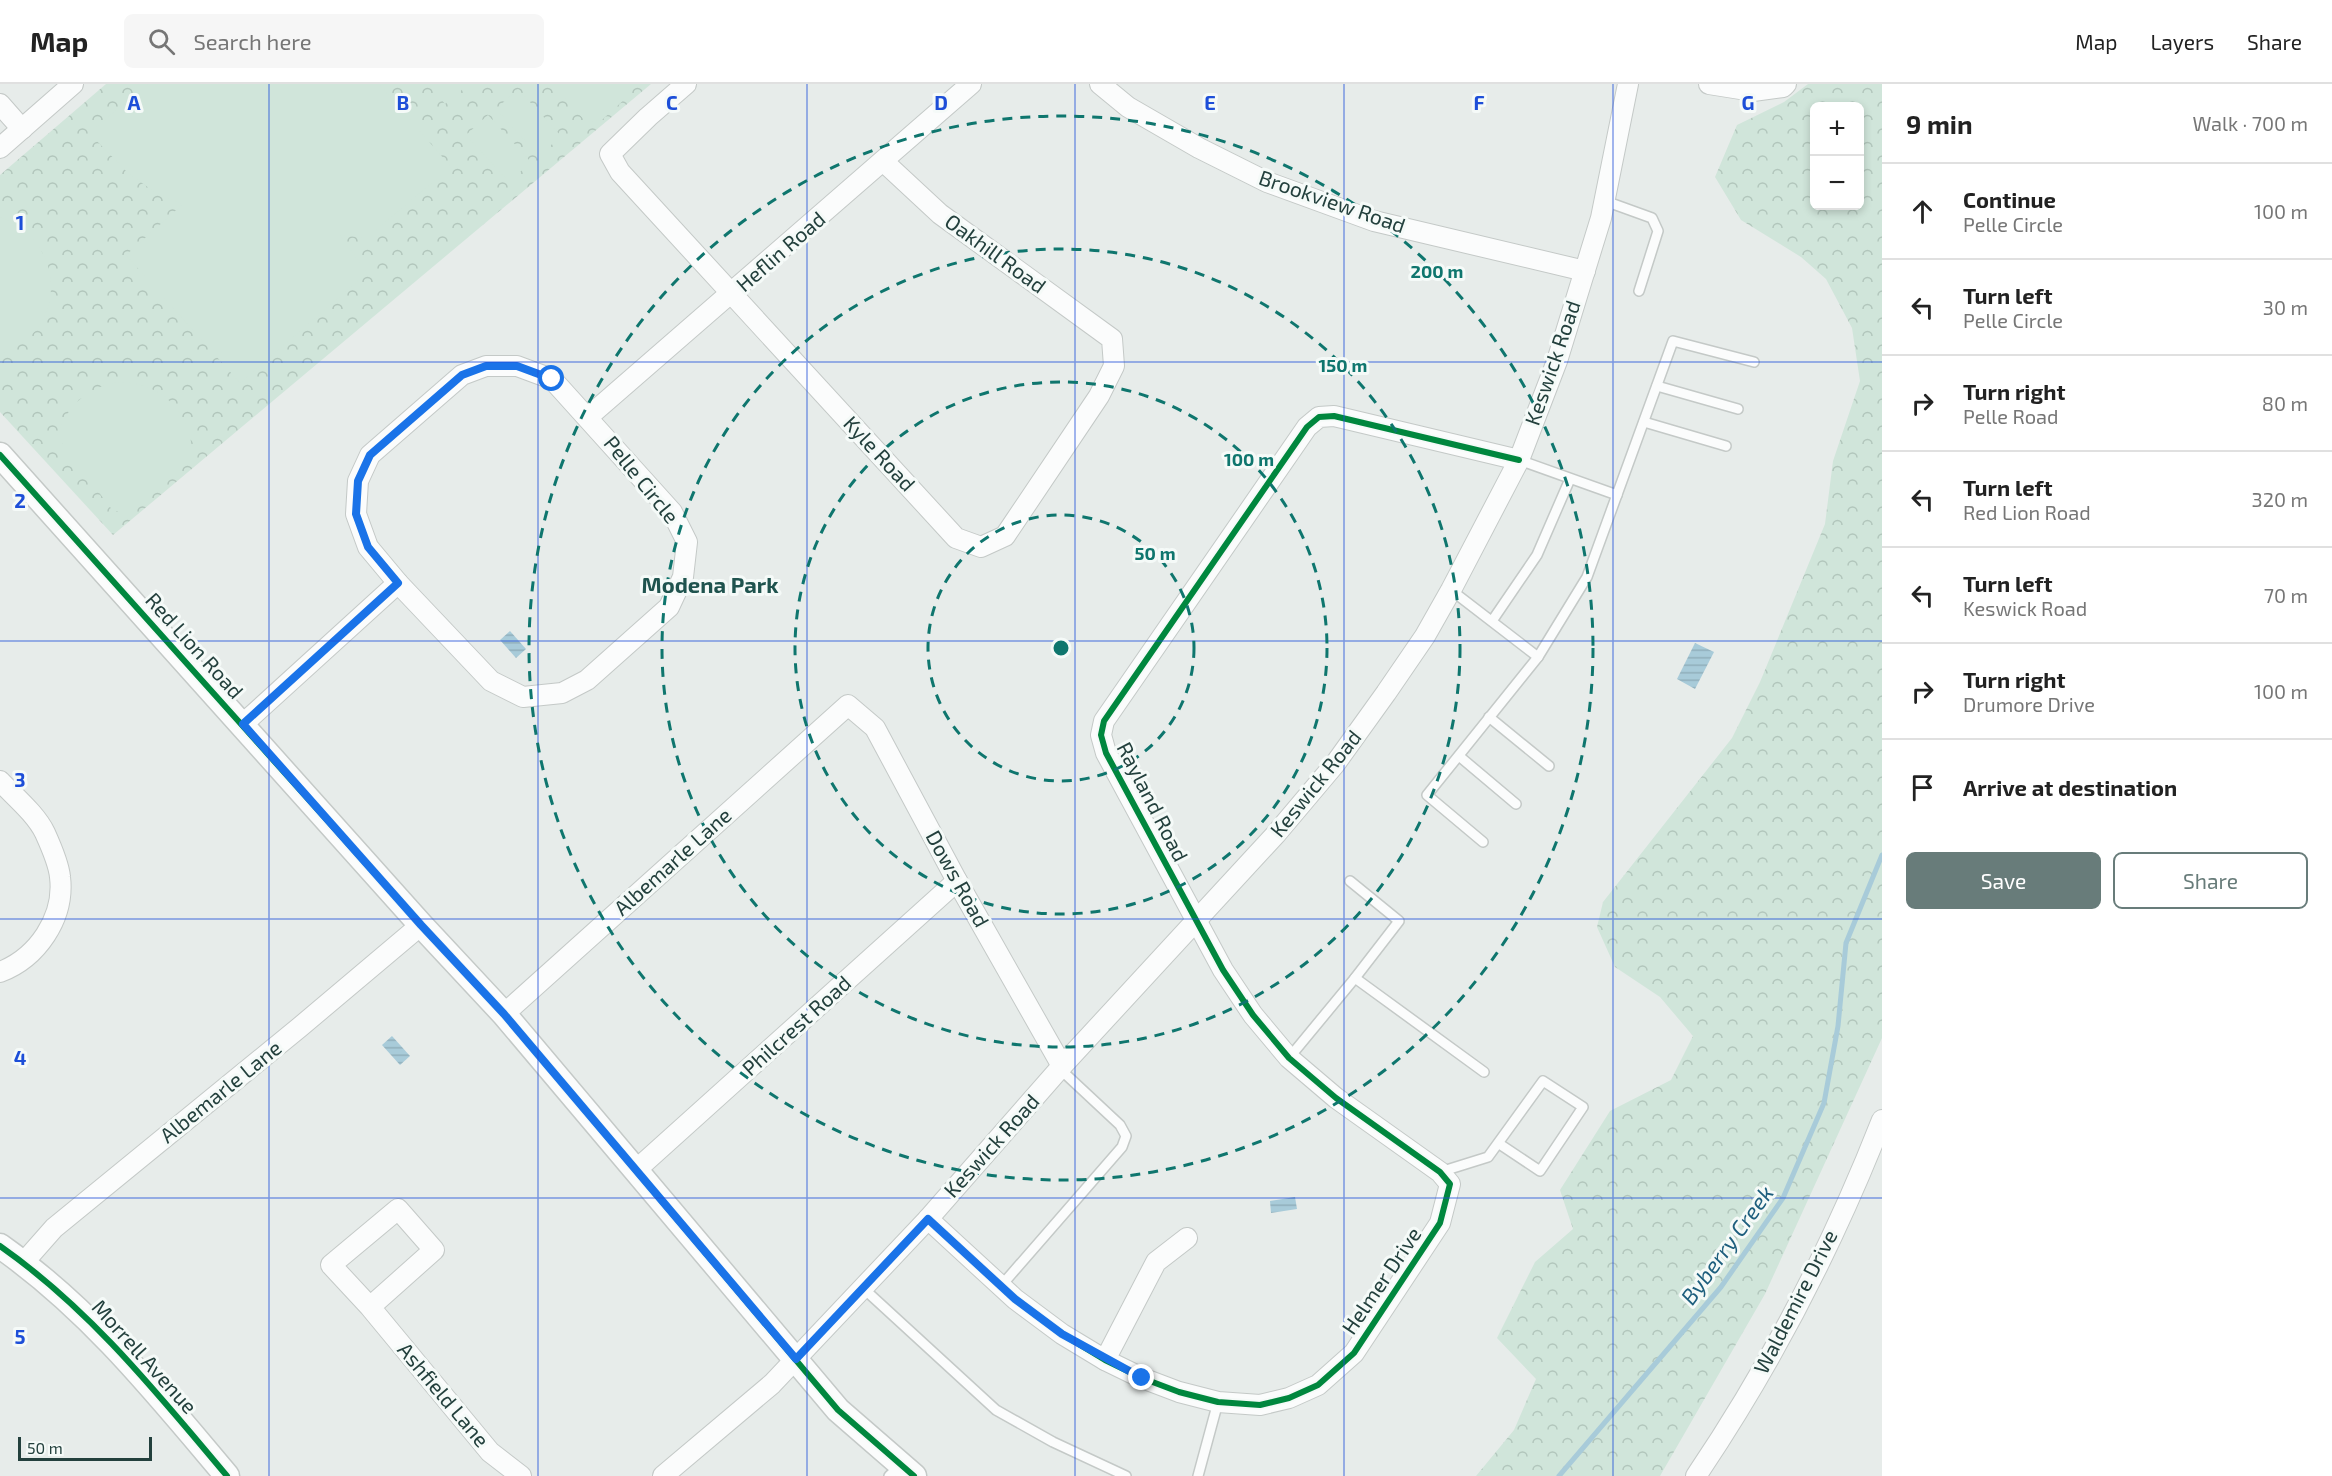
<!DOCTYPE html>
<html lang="en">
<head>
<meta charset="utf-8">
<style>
  body { margin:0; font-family:"Exo 2",sans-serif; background:#f6f6f6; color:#222 }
  .controls { position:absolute; right:18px; top:18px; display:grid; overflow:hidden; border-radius:9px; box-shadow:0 3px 9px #0003 }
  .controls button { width:54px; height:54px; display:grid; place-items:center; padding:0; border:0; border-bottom:2px solid #e0e0e0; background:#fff; color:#222; font:30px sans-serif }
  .scale { position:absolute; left:18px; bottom:15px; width:134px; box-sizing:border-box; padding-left:6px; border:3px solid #23403d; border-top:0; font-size:16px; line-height:21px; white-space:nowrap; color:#23403d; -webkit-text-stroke:4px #f5faf8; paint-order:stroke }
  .stop { position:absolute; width:18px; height:18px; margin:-14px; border:4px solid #1a73e8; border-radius:50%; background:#fff }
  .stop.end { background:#1a73e8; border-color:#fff; box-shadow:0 2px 6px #0008 }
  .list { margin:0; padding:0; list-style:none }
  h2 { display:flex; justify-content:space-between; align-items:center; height:78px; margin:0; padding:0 24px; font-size:26px }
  h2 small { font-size:20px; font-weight:400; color:#767676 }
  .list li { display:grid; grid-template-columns:39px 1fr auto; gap:18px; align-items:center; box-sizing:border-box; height:96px; padding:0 24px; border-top:2px solid #e0e0e0 }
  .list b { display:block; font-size:22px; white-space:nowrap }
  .list p { margin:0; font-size:20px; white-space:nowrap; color:#767676 }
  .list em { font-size:20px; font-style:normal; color:#767676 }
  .actions { display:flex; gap:12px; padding:18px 24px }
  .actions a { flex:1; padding:14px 0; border:2px solid #687c7a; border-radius:9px; text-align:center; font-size:21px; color:#687c7a }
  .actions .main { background:#687c7a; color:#fff }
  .icon { flex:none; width:33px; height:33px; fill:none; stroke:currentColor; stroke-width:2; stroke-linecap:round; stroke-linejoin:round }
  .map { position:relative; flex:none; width:1882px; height:1392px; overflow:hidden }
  header { display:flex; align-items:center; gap:36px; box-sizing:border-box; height:84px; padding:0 30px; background:#fff; border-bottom:2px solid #e0e0e0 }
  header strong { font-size:28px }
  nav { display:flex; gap:33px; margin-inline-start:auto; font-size:21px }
  .search { width:420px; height:54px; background:#f6f6f6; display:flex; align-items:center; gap:15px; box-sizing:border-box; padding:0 21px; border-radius:9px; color:#767676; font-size:22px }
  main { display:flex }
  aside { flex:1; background:#fff }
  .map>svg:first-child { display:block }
  .forest { fill:url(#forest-crowns); fill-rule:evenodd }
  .pitch { fill:#d0e5da }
  .water { fill:url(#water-rules) }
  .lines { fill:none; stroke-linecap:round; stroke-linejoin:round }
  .stream { stroke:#a8cbd9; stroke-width:5 }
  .service-casing { stroke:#c4c9c7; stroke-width:12 }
  .minor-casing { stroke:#c4c9c7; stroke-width:22 }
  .tertiary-casing { stroke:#c4c9c7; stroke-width:27 }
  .service { stroke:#fbfcfc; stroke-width:9 }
  .minor { stroke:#fbfcfc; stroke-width:20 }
  .tertiary { stroke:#fbfcfc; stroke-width:24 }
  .cycleway-casing { stroke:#f5faf8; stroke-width:10 }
  .cycleway { stroke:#00873e; stroke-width:6 }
  .route { stroke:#1a73e8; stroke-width:8 }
  .grid { fill:none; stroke:#1d4ed8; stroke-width:1.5; stroke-opacity:0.55 }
  .ring { fill:none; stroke:#0f766e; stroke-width:3; stroke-dasharray:10 8 }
  .labels { text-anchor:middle; stroke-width:6; stroke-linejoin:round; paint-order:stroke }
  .street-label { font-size:21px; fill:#23403d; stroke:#f5faf8 }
  .neighbourhood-label { font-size:22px; font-weight:bold; fill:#1f534e; stroke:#f5faf8 }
  .water-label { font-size:22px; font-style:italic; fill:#1d5e7d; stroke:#f5faf8 }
  .grid-label { font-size:20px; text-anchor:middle; font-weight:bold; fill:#1d4ed8; stroke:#f5faf8; stroke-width:6; stroke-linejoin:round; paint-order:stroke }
  .centre { fill:#0f766e; stroke:#f5faf8; stroke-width:3 }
  .ring-label { font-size:18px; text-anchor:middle; font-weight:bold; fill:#0f766e; stroke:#f5faf8; stroke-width:6; stroke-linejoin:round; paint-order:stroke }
</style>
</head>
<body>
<header>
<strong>Map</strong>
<div class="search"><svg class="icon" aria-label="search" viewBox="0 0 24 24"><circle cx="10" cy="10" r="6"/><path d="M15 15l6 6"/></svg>Search here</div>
<nav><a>Map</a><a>Layers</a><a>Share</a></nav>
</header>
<main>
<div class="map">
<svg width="1882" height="1392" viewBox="0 0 1882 1392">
  <defs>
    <pattern id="forest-crowns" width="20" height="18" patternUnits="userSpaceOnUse" patternTransform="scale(1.5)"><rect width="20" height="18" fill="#d0e5da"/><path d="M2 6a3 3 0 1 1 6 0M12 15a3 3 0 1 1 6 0" fill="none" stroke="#b2c6bc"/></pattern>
    <pattern id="water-rules" width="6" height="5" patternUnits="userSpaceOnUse" patternTransform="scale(1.5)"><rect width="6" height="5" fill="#a8cbd9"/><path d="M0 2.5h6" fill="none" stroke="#90afbb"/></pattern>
  </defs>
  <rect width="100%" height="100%" fill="#e7ecea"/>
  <!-- forest -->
  <g class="forest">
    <path d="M106 0H651L113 451 0 328V91Z"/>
    <path d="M1808 0H1882V954L1765 1210 1660 1392H1476L1514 1346 1536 1295 1497 1254 1535 1178 1573 1145 1560 1106 1610 1027 1671 996 1693 952 1660 913 1615 883 1597 843 1603 818 1732 654 1760 598 1825 440 1833 377 1860 297 1852 244 1826 195 1801 173 1741 136 1715 93 1737 41 1784 18ZM1860 22V122H1814V22Z"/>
  </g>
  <!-- pitch -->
  <g class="pitch">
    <path d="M148 0H379L451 83 366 154 340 151 367 189 240 299 126 171 183 120 156 109 128 89 89 49Z"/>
    <path d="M428 0H469L445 20Z"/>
    <path d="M553 0H626V14L602 36 586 38Z"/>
    <path d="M518 5 561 52 539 72 496 25Z"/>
    <path d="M488 31 531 78 509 98 466 51Z"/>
    <path d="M0 133C67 157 69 247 0 270Z"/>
    <path d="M119 298C160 299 187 324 192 364L122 427H113L57 353C66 322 87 303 119 298Z"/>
  </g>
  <!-- water -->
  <g class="water">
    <path d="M510 547 526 565 516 574 500 556Z"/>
    <path d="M1695 559 1714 568 1695 605 1677 595Z"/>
    <path d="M392 952 410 972 400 981 382 961Z"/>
    <path d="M1295 1113 1297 1125 1271 1129 1270 1117Z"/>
  </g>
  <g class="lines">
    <!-- stream -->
    <path class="stream" d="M1559 1392 1721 1203 1783 1114 1824 1019 1838 942 1846 859 1882 771"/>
    <defs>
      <g id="service">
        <path d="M1605 117 1652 134 1658 147 1639 207"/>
        <path d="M1657 302 1738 325"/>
        <path d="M1644 338 1726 362"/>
        <path d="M1519 376 1617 411"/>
        <path d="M1451 506 1538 573"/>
        <path d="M1492 537 1537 471 1570 395"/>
        <path d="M1489 633 1549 682"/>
        <path d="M1459 672 1516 720"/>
        <path d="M1483 758 1427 711 1538 573 1587 493 1673 257 1754 278"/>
        <path d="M1350 797 1399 837 1355 894"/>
        <path d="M1289 974 1355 894 1484 988"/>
        <path d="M1440 1088 1488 1073 1543 997 1583 1023 1540 1087 1498 1059"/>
        <path d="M1001 1202 1122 1063 1126 1052 1120 1041 1060 985"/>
        <path d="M863 1204 996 1326 1053 1358 1126 1392"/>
        <path d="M889 1392 901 1381"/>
        <path d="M1198 1392 1218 1318"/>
      </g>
      <g id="minor">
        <path d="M686 0 648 33 610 70 620 88 956 454 981 463 1005 452 1099 312 1114 282 1112 255 940 130 884 78"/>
        <path d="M1100 0 1128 23 1199 64 1267 98 1374 137 1585 187"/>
        <path d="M1709 0 1753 7 1783 3 1786 0"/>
        <path d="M0 20 22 45"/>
        <path d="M0 64 73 0"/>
        <path d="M486 282H517L552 295 672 428 687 458 683 493 669 523 587 596 562 609 523 613 491 597 398 499 368 463 356 430 358 397 370 371 462 291Z"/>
        <path d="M588 333 971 0"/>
        <path d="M243 640 398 499"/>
        <path d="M0 697C14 712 36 730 45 749 50 760 59 782 60 793 65 834 37 874 0 888"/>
        <path d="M504 930 848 621 875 644 957 797 1062 982"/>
        <path d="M636 1086 957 797"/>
        <path d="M928 1135 1015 1215 1062 1250 1105 1276 1142 1294 1179 1308 1218 1318 1260 1321 1289 1314 1318 1301 1354 1269 1440 1139 1450 1100 1440 1088 1336 1014 1289 974 1253 931 1223 886 1106 669 1101 651 1104 637 1307 343 1319 333 1334 332 1519 376"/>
        <path d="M24 1178 54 1144 300 943 421 841"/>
        <path d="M370 1223 434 1166 398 1125 331 1181 370 1223 490 1368 521 1392"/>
        <path d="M1105 1276 1156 1178 1187 1154"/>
        <path d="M663 1392 772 1300 928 1135 1062 982 1276 750 1335 680 1386 609 1425 552 1451 506 1519 376 1557 277 1601 134 1628 0"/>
        <path d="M1696 1392C1771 1281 1833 1161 1882 1036"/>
      </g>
      <g id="tertiary">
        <path d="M0 371 421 841 504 930 838 1326 914 1392"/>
        <path d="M0 1162C90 1225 157 1309 227 1392"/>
      </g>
    </defs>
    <!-- service casing -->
    <use href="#service" class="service-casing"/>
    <!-- minor casing -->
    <use href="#minor" class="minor-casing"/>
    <!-- tertiary casing -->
    <use href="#tertiary" class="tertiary-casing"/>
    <!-- service -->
    <use href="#service" class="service"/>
    <!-- minor -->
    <use href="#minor" class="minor"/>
    <!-- tertiary -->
    <use href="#tertiary" class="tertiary"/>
    <defs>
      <g id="cycleway">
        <path d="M0 371 421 841 504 930 838 1326 914 1392"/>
        <path d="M928 1135 1015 1215 1062 1250 1105 1276 1142 1294 1179 1308 1218 1318 1260 1321 1289 1314 1318 1301 1354 1269 1440 1139 1450 1100 1440 1088 1336 1014 1289 974 1253 931 1223 886 1106 669 1101 651 1104 637 1307 343 1319 333 1334 332 1519 376"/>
        <path d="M0 1162C90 1225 157 1309 227 1392"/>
      </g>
    </defs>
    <!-- cycleway casing -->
    <use href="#cycleway" class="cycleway-casing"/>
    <!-- cycleway -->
    <use href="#cycleway" class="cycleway"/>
  </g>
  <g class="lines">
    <!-- route -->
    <path class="route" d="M552 295 517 282H486L462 291 370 371 358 397 356 430 368 463 398 499 243 640 421 841 504 930 796 1275 928 1135 1015 1215 1062 1250 1142 1294"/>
  </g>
  <!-- grid -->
  <path class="grid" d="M269 0V1392M538 0V1392M807 0V1392M1075 0V1392M1344 0V1392M1613 0V1392M0 278H1882M0 557H1882M0 835H1882M0 1114H1882"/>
  <!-- distance rings -->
  <g class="ring">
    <circle cx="1061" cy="564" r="133"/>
    <circle cx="1061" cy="564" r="266"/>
    <circle cx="1061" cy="564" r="399"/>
    <circle cx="1061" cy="564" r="532"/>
  </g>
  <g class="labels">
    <!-- street labels -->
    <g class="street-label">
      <text transform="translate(1332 118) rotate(19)" y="7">Brookview Road</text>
      <text transform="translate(781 168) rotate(-41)" y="7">Heflin Road</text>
      <text transform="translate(995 170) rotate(36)" y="7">Oakhill Road</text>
      <text transform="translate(1553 279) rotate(-71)" y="7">Keswick Road</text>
      <text transform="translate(879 370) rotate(47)" y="7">Kyle Road</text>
      <text transform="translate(641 396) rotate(51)" y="7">Pelle Circle</text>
      <text transform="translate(194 562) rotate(48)" y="7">Red Lion Road</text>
      <text transform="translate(1316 700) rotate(-51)" y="7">Keswick Road</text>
      <text transform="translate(1152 718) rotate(63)" y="7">Rayland Road</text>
      <text transform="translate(673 778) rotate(-42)" y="7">Albemarle Lane</text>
      <text transform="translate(957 795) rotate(61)" y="7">Dows Road</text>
      <text transform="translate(797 942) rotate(-42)" y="7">Philcrest Road</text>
      <text transform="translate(221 1008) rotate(-39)" y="7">Albemarle Lane</text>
      <text transform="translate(992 1062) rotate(-48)" y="7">Keswick Road</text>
      <text transform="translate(1382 1197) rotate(-56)" y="7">Helmer Drive</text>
      <text transform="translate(1796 1218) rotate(-63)" y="7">Waldemire Drive</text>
      <text transform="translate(144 1273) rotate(48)" y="7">Morrell Avenue</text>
      <text transform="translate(443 1311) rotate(50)" y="7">Ashfield Lane</text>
    </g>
    <!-- neighbourhood labels -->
    <g class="neighbourhood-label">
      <text x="710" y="509">Modena Park</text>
    </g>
    <!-- water labels -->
    <g class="water-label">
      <text transform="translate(1727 1161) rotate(-54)" y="8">Byberry Creek</text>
    </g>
  </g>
  <g class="grid-label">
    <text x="134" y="26">A</text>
    <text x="403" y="26">B</text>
    <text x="672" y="26">C</text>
    <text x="941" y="26">D</text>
    <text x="1210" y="26">E</text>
    <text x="1479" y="26">F</text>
    <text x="1748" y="26">G</text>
    <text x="20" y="146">1</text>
    <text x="20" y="424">2</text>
    <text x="20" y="703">3</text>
    <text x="20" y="981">4</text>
    <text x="20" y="1260">5</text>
  </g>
  <circle cx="1061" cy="564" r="9" class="centre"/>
  <g class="ring-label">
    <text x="1437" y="194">200 m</text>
    <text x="1343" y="288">150 m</text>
    <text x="1249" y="382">100 m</text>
    <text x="1155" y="476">50 m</text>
  </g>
</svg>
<div class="controls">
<button>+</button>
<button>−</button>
</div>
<div class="scale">50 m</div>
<div class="stop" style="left:552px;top:295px"></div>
<div class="stop end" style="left:1142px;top:1294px"></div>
</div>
<aside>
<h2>9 min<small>Walk · 700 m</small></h2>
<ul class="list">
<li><svg class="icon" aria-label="ahead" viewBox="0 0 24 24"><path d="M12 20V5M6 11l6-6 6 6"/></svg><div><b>Continue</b><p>Pelle Circle</p></div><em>100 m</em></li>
<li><svg class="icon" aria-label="left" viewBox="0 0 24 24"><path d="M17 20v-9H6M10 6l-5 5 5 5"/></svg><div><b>Turn left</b><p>Pelle Circle</p></div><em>30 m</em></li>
<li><svg class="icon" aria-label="right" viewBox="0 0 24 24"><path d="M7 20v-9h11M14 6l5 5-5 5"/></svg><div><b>Turn right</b><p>Pelle Road</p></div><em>80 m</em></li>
<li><svg class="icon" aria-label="left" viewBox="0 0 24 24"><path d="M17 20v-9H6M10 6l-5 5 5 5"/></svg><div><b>Turn left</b><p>Red Lion Road</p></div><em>320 m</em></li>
<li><svg class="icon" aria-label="left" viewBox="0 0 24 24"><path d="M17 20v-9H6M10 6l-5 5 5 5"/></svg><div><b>Turn left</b><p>Keswick Road</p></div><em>70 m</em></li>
<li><svg class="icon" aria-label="right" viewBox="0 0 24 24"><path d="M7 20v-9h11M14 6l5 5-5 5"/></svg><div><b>Turn right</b><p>Drumore Drive</p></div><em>100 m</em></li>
<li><svg class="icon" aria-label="arrive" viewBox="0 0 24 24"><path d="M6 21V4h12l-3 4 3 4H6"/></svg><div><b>Arrive at destination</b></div></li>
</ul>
<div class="actions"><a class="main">Save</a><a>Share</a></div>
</aside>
</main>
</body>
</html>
